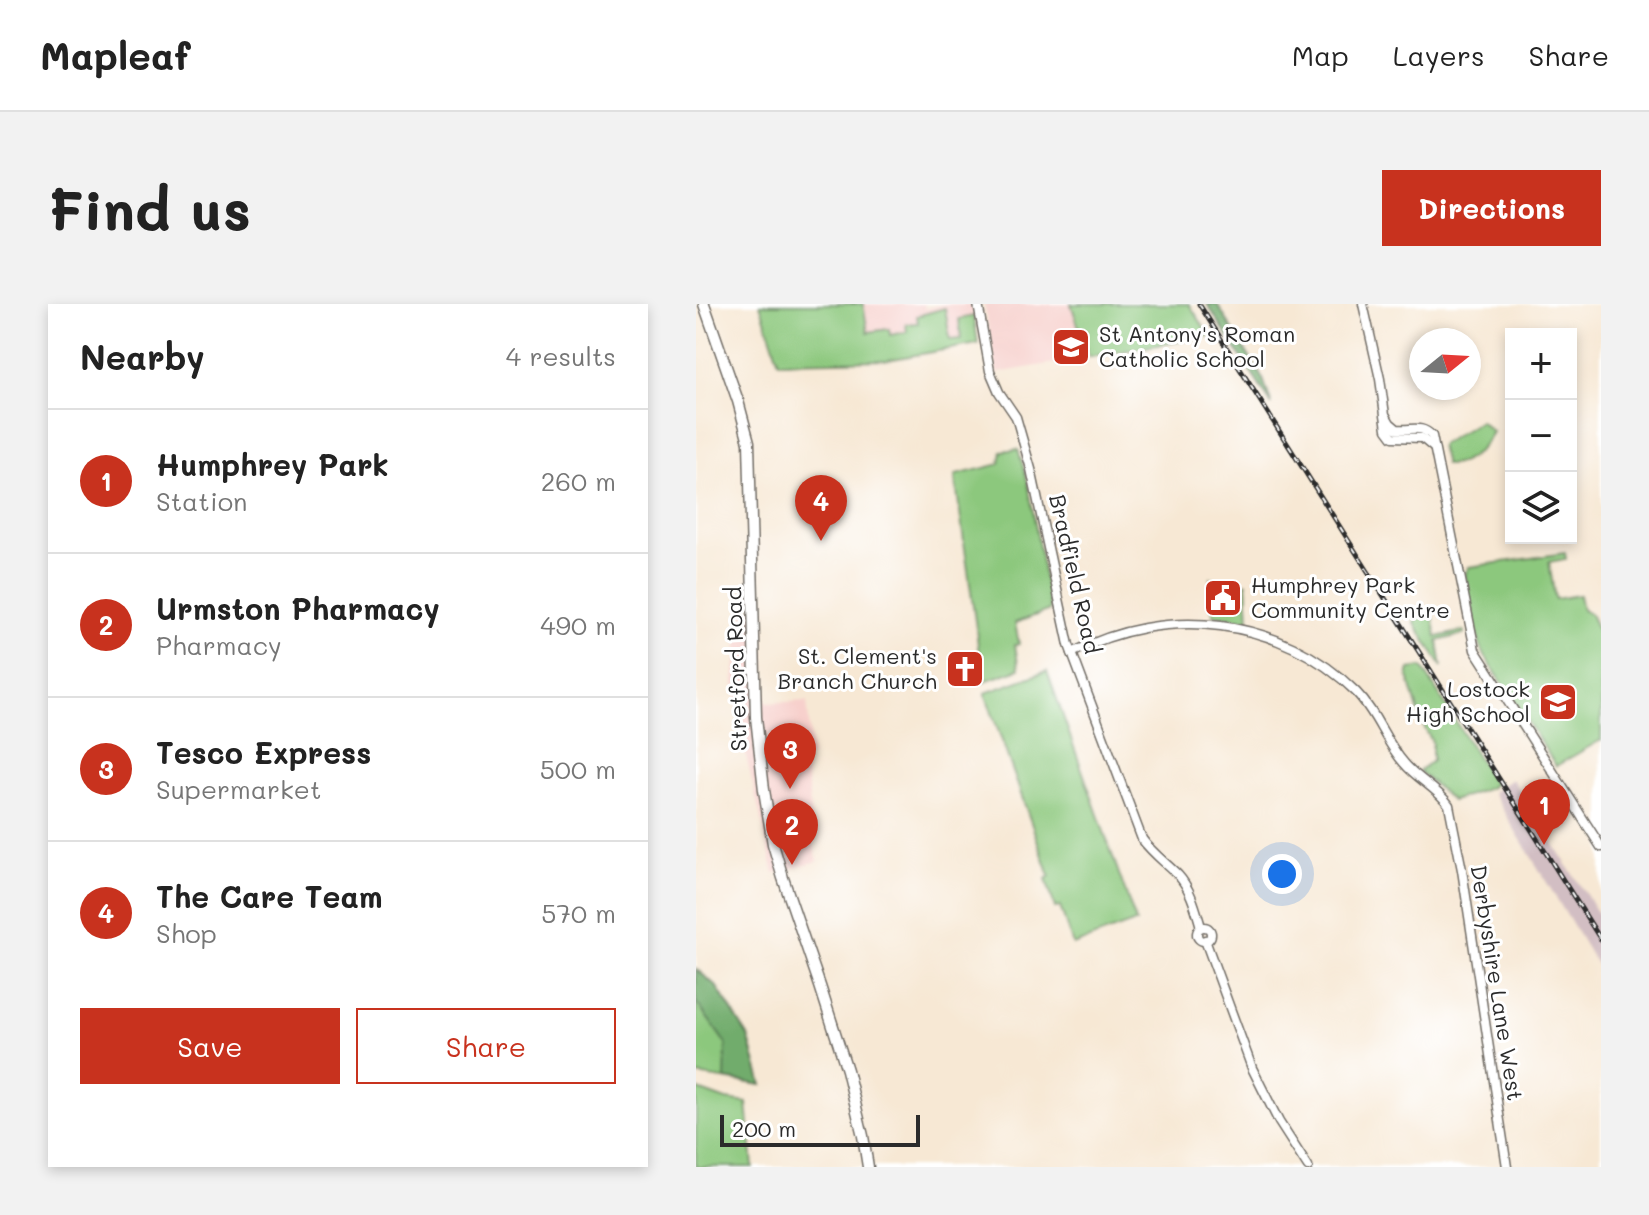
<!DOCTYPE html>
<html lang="en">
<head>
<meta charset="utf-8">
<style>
  body { margin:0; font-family:Mali,sans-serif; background:#f2f2f2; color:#222 }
  .controls { position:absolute; right:24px; top:24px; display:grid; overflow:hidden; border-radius:0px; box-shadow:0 4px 12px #0003 }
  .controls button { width:72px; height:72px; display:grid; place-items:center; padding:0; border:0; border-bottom:2px solid #e0e0e0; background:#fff; color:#222; font:40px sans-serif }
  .compass { position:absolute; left:713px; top:24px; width:72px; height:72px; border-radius:50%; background:#fff; box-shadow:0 4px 12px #0003; rotate:72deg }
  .scale { position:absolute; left:24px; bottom:20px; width:200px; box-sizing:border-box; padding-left:8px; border:4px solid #2b2b2b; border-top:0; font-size:22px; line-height:28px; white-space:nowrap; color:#2b2b2b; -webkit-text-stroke:6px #fff; paint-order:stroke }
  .you { position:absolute; left:586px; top:570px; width:28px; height:28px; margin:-20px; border:6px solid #fff; border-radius:50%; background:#1a73e8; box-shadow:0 0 0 12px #1a73e833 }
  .badge { display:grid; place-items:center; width:52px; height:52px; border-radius:50%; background:#c8321e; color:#fff; font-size:26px; font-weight:700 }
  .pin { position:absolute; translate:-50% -66px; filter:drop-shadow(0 2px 4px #0008) }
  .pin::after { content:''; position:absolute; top:42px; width:28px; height:24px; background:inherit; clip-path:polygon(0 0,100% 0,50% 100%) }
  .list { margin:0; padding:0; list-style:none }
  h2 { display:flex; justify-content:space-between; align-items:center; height:104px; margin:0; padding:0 32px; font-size:34px }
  h2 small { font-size:26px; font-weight:400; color:#767676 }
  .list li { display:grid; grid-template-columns:52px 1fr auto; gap:24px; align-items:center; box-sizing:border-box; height:144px; padding:0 32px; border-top:2px solid #e0e0e0 }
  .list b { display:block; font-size:30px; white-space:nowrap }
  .list p { margin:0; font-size:26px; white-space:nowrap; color:#767676 }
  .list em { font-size:26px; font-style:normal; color:#767676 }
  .actions { display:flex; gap:16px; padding:24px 32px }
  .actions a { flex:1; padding:18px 0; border:2px solid #c8321e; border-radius:0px; text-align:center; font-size:28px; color:#c8321e }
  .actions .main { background:#c8321e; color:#fff }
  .icon { flex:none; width:44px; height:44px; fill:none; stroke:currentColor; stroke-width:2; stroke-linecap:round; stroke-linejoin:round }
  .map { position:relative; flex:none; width:905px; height:863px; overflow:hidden; border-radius:0px }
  header { display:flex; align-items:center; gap:48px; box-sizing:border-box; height:112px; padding:0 40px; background:#fff; border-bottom:2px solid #e0e0e0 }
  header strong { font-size:38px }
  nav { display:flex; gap:44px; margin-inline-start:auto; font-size:28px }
  .intro { display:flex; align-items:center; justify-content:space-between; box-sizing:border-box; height:192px; padding:0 48px }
  h1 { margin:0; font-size:56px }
  .button { padding:20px 36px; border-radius:0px; background:#c8321e; color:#fff; font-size:28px; font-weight:700 }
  main { display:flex; gap:48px; padding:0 48px }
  aside { flex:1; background:#fff; border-radius:0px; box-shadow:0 4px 12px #0003 }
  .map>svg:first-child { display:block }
  .built { fill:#f7d0cc }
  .industrial { fill:#d2bec3 }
  .green { fill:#8cc87d; stroke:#5c7a54; stroke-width:2 }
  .forest { fill:#71ac6c; stroke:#4e6c4c; stroke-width:2 }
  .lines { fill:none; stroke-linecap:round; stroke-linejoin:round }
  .minor-casing { stroke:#726d66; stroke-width:11 }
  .major-casing { stroke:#726d66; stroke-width:13 }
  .minor { stroke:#fff; stroke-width:8 }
  .major { stroke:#fff; stroke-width:10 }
  .rail-casing { stroke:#2b2b2b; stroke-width:5 }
  .rail { stroke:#fff; stroke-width:2; stroke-dasharray:6; stroke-linecap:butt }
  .labels { text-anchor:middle; stroke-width:6; stroke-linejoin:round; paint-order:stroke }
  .poi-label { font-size:22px; fill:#2b2b2b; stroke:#fff; text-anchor:start }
  .street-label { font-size:22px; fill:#2b2b2b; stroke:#fff }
</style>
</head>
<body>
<header>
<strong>Mapleaf</strong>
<nav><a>Map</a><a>Layers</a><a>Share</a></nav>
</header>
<div class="intro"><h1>Find us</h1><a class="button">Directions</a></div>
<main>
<aside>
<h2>Nearby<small>4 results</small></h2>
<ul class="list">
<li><span class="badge">1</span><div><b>Humphrey Park</b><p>Station</p></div><em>260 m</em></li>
<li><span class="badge">2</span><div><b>Urmston Pharmacy</b><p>Pharmacy</p></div><em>490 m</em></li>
<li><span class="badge">3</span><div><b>Tesco Express</b><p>Supermarket</p></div><em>500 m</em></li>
<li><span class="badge">4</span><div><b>The Care Team</b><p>Shop</p></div><em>570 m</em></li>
</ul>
<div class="actions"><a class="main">Save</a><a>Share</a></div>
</aside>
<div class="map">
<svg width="905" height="863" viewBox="0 0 905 863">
  <rect width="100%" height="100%" fill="#fff"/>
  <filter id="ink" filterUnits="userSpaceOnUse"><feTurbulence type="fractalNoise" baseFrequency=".0125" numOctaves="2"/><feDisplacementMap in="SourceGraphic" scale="16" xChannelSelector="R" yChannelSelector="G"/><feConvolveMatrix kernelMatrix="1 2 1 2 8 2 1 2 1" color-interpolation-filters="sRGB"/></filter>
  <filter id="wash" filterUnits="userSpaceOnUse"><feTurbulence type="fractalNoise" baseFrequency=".006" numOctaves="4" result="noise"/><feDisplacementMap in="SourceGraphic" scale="32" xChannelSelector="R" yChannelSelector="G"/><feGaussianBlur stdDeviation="1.8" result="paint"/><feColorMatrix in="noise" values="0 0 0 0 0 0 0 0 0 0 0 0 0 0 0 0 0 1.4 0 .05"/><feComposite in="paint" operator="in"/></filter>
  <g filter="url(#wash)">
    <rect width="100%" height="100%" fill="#f7e8d4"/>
    <!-- built -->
    <g class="built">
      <path d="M64 0H228L229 5 247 0H276L282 40 191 56 83 58Z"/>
      <path d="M288 0H493L514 32 301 69Z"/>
      <path d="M67 305 70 399 111 397 116 452 109 456 118 542 122 557 78 569 44 426 38 378 42 340 50 306Z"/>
    </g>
    <!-- industrial -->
    <path class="industrial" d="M816 475 905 614V668L796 488Z"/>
    <!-- green -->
    <g class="green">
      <path d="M64 0H167L172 28 193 25 194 31 211 28 210 20 222 19 221 12 249 4 254 36 265 35 263 15 278 12 282 40 191 56 83 58Z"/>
      <path d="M375 0H493L514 32 393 53Z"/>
      <path d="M784 117 796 128C785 147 771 162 749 161L744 141Z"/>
      <path d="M322 145 332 179 354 306 319 319 323 340 319 341 323 365 286 378 280 324 259 173 260 171 304 160 306 147Z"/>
      <path d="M869 249 870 255 853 258 859 295 883 291 886 306 894 310 905 334V436L860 462 787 349 782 334 769 270 773 263Z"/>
      <path d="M515 274 551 279 553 316 517 311Z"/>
      <path d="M736 306 741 333 768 327 769 330 742 337 746 363 718 318Z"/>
      <path d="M726 363 798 480 793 484 756 497 723 467 736 457V438L725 417 712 372 714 365Z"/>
      <path d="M351 367 440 618 377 641 364 603 359 604 350 575 354 572 289 389Z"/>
      <path d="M0 665 20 682 52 732 66 781 0 771Z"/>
      <path d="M0 785 30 796 51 799 57 863H0Z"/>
    </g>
    <!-- forest -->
    <g class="forest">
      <path d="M511 0H521L567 75 576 101Z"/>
      <path d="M0 665 20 682 52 732 66 781 29 775 30 740 0 698Z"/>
    </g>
  </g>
  <g filter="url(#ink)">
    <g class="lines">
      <defs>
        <g id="minor">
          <path d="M282 0 294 67 303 88 320 113 335 165 373 341 446 535C456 549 470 559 482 571 495 585 500 606 505 623"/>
          <path d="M667 0 684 75 691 125 697 133 726 134 738 144"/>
          <path d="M690 112 694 119 701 125C715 127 725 120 736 132L779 346 905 543"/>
          <path d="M376 349C469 300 585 313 660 388 681 409 689 438 708 459 721 475 741 484 753 501L766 566 811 863"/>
          <circle cx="508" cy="630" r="7"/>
          <path d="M509 636 556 764 583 818 612 863"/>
        </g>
        <path id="major" d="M8 0 42 97 53 138 60 413 68 486 77 540 87 574 124 682 151 766 167 832 172 863"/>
      </defs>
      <!-- minor casing -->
      <use href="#minor" class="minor-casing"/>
      <!-- major casing -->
      <use href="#major" class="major-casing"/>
      <!-- minor -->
      <use href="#minor" class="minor"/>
      <!-- major -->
      <use href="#major" class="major"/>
      <defs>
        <path id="rail" d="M503 0 905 636"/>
      </defs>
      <!-- rail casing -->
      <use href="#rail" class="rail-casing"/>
      <!-- rail -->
      <use href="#rail" class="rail"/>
    </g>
  </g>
  <!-- icons -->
  <defs>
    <symbol id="school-square" viewBox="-11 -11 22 22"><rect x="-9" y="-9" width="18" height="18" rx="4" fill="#c8321e" stroke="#fff"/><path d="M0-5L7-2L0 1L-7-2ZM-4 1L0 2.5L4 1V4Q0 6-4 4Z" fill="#fff"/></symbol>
    <symbol id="civic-square" viewBox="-11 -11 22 22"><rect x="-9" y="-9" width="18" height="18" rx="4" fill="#c8321e" stroke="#fff"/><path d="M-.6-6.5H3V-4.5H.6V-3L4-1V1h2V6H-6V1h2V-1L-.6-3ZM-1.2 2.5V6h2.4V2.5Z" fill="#fff"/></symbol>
    <symbol id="church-square" viewBox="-11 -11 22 22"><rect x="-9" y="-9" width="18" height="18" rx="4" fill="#c8321e" stroke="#fff"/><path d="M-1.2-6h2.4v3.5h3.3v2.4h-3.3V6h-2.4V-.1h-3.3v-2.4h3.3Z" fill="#fff"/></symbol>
  </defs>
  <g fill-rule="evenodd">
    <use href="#school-square" x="353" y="21" width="44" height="44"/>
    <use href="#civic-square" x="505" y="272" width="44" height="44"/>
    <use href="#church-square" x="247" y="343" width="44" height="44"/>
    <use href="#school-square" x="840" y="376" width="44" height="44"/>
  </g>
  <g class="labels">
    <!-- poi labels -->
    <g class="poi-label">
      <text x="403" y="38">St Antony's Roman<tspan x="403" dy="25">Catholic School</tspan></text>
      <text x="555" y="289">Humphrey Park<tspan x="555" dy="25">Community Centre</tspan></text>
      <text x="241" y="360" text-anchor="end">St. Clement's<tspan x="241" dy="25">Branch Church</tspan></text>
      <text x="834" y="393" text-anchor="end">Lostock<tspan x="834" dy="25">High School</tspan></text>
    </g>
    <!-- street labels -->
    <g class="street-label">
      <text transform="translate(379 270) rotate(77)" y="8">Bradfield Road</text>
      <text transform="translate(40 365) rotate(-92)" y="8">Stretford Road</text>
      <text transform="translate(801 679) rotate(81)" y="8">Derbyshire Lane West</text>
    </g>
  </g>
</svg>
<div class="controls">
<button>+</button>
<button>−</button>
<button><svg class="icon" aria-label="layers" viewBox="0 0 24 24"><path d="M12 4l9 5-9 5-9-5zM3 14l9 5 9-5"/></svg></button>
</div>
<svg class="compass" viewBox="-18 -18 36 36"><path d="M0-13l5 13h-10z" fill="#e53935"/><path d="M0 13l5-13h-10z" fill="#767676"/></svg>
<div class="scale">200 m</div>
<div class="you"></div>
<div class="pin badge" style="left:848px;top:541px">1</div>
<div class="pin badge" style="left:96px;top:561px">2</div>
<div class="pin badge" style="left:94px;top:485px">3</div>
<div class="pin badge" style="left:125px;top:237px">4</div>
</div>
</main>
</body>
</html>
